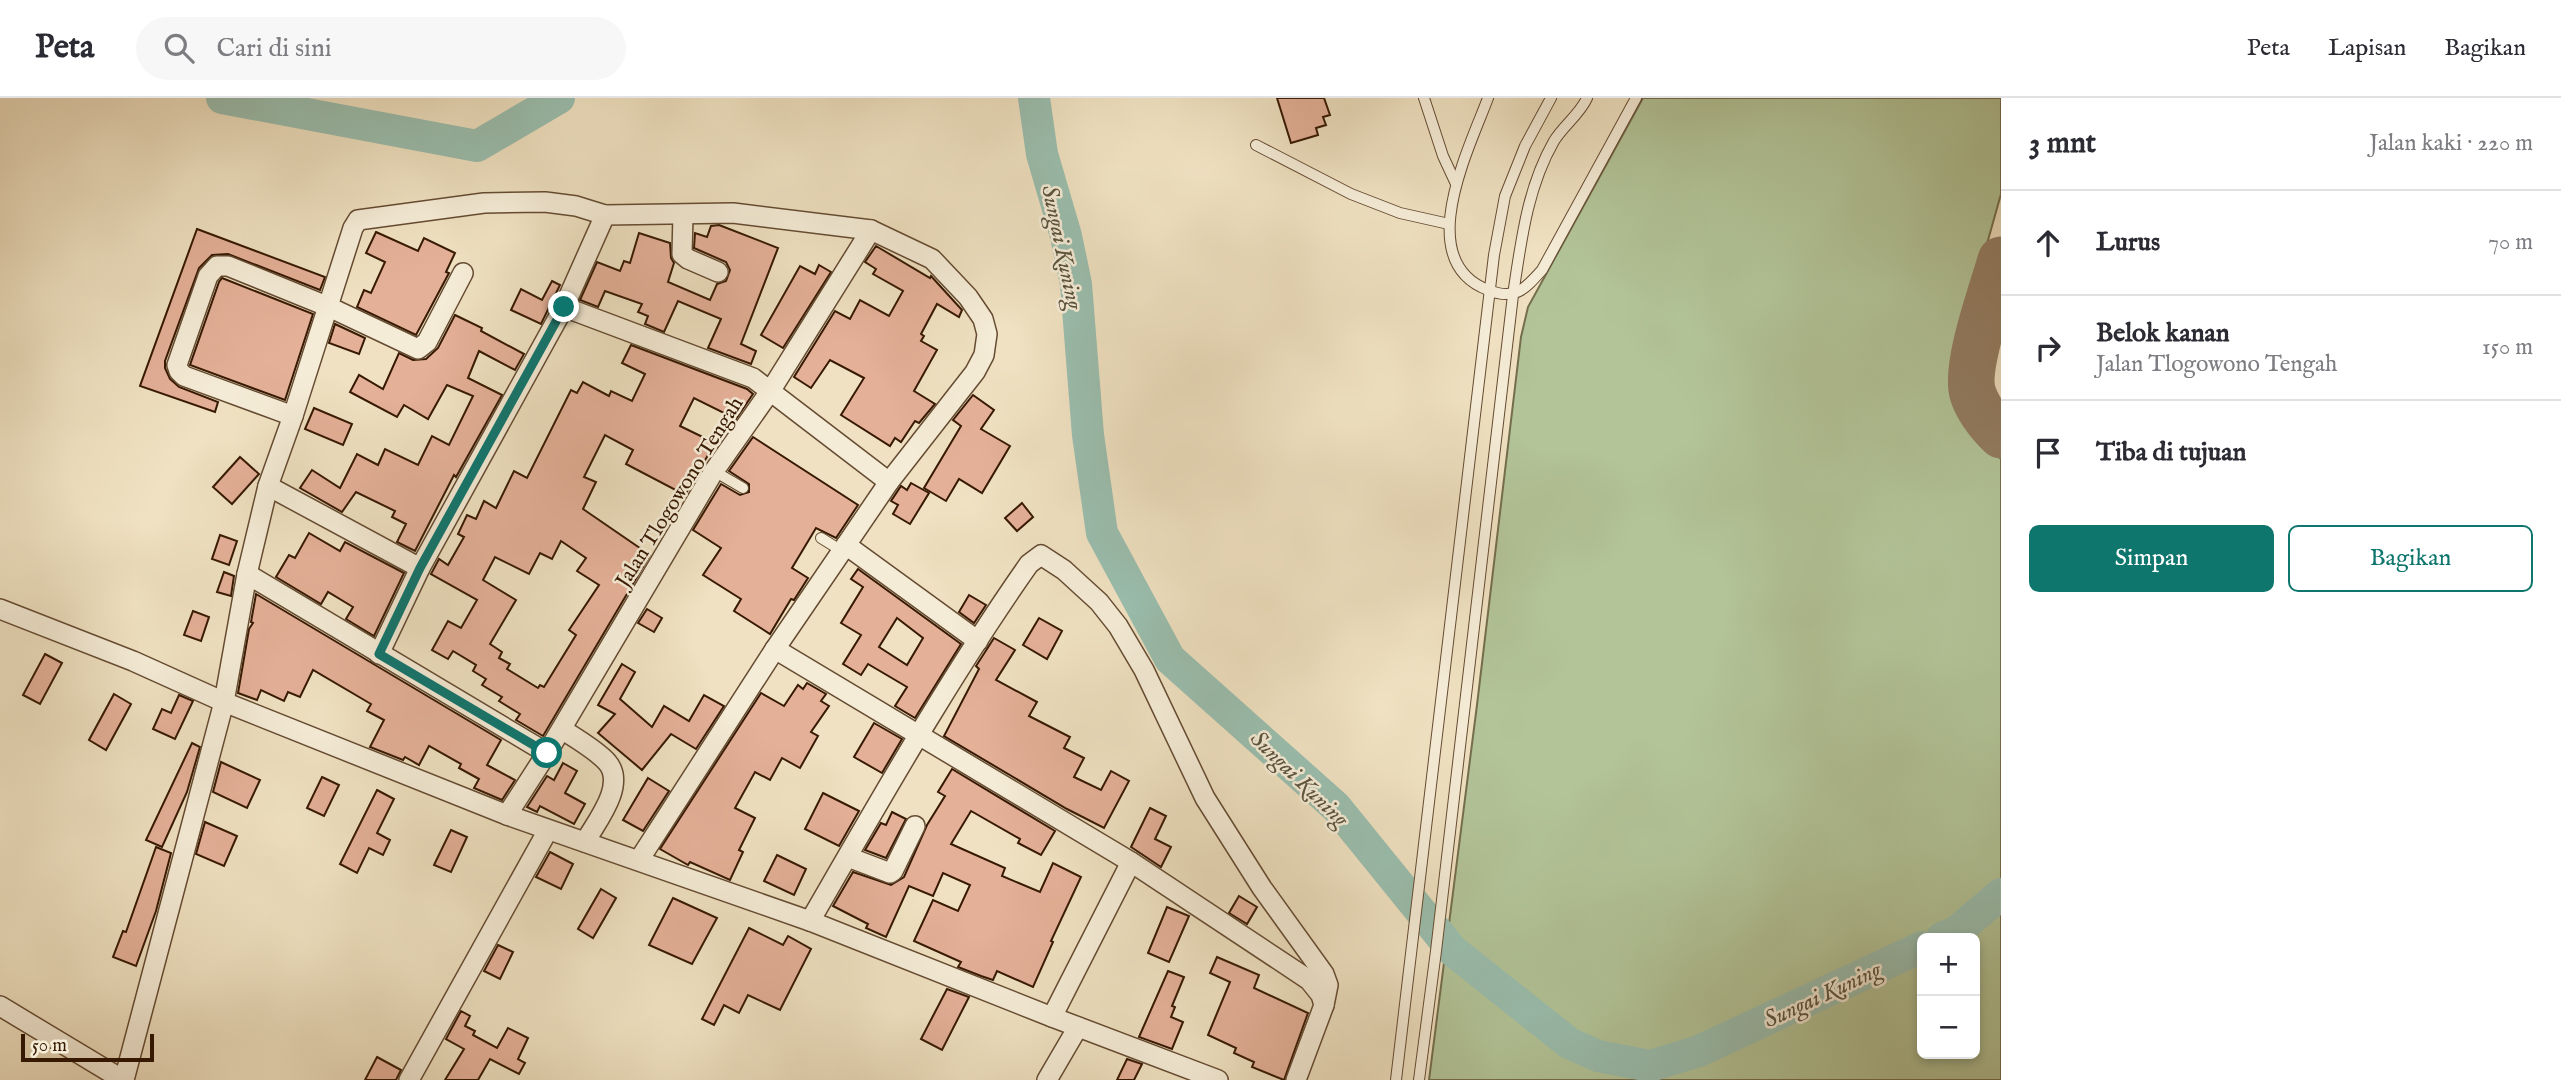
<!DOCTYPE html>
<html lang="id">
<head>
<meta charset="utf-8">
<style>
  body { margin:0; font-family:"IM FELL English",serif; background:#f7f7f7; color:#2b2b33 }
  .controls { position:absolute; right:21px; bottom:21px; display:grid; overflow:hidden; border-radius:10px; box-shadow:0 4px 10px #0003 }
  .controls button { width:63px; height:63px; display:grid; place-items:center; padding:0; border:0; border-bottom:2px solid #e1e1e2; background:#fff; color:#2b2b33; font:35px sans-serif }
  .scale { position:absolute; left:21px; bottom:18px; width:133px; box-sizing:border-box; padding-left:7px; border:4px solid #371902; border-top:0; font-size:19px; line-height:24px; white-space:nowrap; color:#371902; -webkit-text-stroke:5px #f5ecd7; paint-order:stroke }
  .stop { position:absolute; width:21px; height:21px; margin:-16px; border:5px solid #0f766e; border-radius:50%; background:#fff }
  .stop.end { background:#0f766e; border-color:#fff; box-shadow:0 2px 7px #0008 }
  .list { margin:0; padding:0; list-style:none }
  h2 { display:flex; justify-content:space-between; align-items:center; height:91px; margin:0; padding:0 28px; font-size:30px }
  h2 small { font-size:23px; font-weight:400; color:#7c7c81 }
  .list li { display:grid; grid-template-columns:46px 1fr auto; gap:21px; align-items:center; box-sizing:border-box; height:105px; padding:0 28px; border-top:2px solid #e1e1e2 }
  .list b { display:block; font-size:26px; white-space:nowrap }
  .list p { margin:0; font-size:23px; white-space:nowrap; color:#7c7c81 }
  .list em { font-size:23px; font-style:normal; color:#7c7c81 }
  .actions { display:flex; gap:14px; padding:21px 28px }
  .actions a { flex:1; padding:16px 0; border:2px solid #0f766e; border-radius:10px; text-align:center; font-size:24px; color:#0f766e }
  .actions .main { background:#0f766e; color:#fff }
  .icon { flex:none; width:38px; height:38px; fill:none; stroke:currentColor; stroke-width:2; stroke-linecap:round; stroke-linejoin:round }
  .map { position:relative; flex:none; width:2001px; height:982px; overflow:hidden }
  header { display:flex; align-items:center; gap:42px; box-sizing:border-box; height:98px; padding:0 35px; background:#fff; border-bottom:2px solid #e1e1e2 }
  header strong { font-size:33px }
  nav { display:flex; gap:38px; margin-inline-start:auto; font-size:24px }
  .search { width:490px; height:63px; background:#f7f7f7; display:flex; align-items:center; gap:18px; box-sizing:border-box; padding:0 24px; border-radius:38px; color:#7c7c81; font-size:26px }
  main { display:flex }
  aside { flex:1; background:#fff }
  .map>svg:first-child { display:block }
  .green { fill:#b2c498; stroke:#746e4d; stroke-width:2; fill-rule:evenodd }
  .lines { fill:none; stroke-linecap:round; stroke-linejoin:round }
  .river { stroke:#9abeae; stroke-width:32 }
  .taxiway { stroke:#937d62; stroke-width:47 }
  .building { fill:#e4b098; stroke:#371902; stroke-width:2; fill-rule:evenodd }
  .service-casing { stroke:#654b32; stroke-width:12 }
  .minor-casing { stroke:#654b32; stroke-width:22 }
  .service { stroke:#f5ecd7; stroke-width:10 }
  .minor { stroke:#f5ecd7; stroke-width:19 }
  .route { stroke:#0f766e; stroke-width:9 }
  .labels { text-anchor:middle; stroke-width:5; stroke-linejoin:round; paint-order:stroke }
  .street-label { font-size:21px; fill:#371902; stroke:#f5ecd7 }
  .water-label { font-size:23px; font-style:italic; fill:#5a533e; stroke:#f5ecd7 }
</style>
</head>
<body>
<header>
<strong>Peta</strong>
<div class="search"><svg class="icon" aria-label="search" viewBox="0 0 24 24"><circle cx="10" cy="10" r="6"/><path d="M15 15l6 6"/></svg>Cari di sini</div>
<nav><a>Peta</a><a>Lapisan</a><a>Bagikan</a></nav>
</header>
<main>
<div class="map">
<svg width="2001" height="982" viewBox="0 0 2001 982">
  <rect width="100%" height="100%" fill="#efe1c1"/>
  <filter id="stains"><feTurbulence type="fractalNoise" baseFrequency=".00286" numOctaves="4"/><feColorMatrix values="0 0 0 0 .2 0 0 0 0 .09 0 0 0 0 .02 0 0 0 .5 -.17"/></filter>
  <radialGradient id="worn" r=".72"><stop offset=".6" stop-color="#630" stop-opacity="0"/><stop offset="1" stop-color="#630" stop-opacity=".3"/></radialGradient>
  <!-- green -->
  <path class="green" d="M1643 0H2001V96L1956 256 1960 303 1979 337 2001 361V982H1429L1477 607 1521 239 1528 209ZM1975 840V956H1922V840Z"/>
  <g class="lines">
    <!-- river -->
    <g class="river">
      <path d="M222 0 477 48 559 0"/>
      <path d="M1034 0 1042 56 1066 138 1076 186 1088 337 1102 435 1170 561 1336 709 1452 852 1569 945 1598 958 1650 968 1699 953 1922 849"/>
      <path d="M1942 840 1956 834 2001 796"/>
    </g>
    <!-- taxiway -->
    <path class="taxiway" d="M2001 162C1993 191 1964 269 1973 296 1978 311 1990 326 2001 337"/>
  </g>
  <!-- building -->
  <g class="building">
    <path d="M1277 0H1324L1330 17 1323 19 1326 27 1316 30 1318 37 1291 45Z"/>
    <path d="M719 127 778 150 741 246 756 253 751 266 708 250 721 221 678 203 664 234 645 226 648 218 638 214 642 206 605 193 598 209 580 202 597 164 620 173 624 163 630 165 639 135 670 145 671 160 674 165 668 184 710 202 717 186 726 183 730 172 726 164 694 150 695 135 707 139 711 128Z"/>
    <path d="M197 131 325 179 320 192 228 156 212 157 199 170 165 263V270L170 281 179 289 218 304 215 314 140 288Z"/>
    <path d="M376 134 418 153 424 140 455 155 446 174 449 175 416 237 357 209 364 192 371 195 385 164 366 155Z"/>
    <path d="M876 148 930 180 931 178 962 212 959 219 937 206 921 236 924 238 921 243 937 252 914 293 935 306 919 325 915 323 901 344 895 340 890 348 841 317 864 280 830 262 811 290 794 279 835 213 850 221 860 202 889 218 903 193 873 176 876 171 865 164Z"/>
    <path d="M819 167 831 174 783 250 761 237 800 168 815 176Z"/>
    <path d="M222 180 313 216 285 302 190 267 219 184Z"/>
    <path d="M552 183 560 187 541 226 511 212 521 191 542 202Z"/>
    <path d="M455 217 482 230 481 233 524 256 515 272 479 253 468 280 502 297 456 379 454 377 415 453 397 444 406 426 392 419 395 413 356 394 342 414 300 390 312 372 340 390 357 356 378 367 385 351 418 367 432 338 449 347 473 298 447 287 428 321 404 307 397 319 350 294 359 277 383 291 399 255 413 262 426 261 438 250Z"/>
    <path d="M335 226 365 240 359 256 329 245Z"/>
    <path d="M631 247 747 291 753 296 736 321 694 300 680 328 715 345 685 397 626 366 633 352 605 337 584 379 596 384 583 411 650 457 543 638 516 622 520 616 499 603 502 599 482 587 486 581 473 573 476 567 453 553 448 561 432 552 448 523 461 530 477 502 431 476 439 461 448 467 464 439 458 436 467 417 476 421 484 403 496 410 514 373 527 380 571 292 577 295 583 284 609 298 611 293 632 303 645 276 622 265ZM561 443 586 460 577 473 599 487 569 532 576 537 544 589 540 587 538 590 507 571 510 566 499 560 502 554 490 546 516 502 483 482 495 459 529 476 540 455 552 461Z"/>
    <path d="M973 297 994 312 981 331 1010 348 982 395 959 381 946 403 924 390 961 328 953 322Z"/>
    <path d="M314 310 352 326 343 347 305 331Z"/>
    <path d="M753 339 858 407 836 440 816 430 792 470 808 480 794 502 791 501 770 536 734 513 741 501 703 477 721 450 693 432 721 386 740 397 749 394V386L729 373Z"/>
    <path d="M240 359 259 376 232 406 213 389Z"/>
    <path d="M911 385 929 395 910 426 893 416 898 407 891 403 901 388 907 392Z"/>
    <path d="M1022 405 1033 419 1017 433 1005 420Z"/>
    <path d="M309 435 340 453 345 444 404 475 374 538 346 521 353 509 328 494 321 506 276 479 289 457 295 460Z"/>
    <path d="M220 437 237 443 229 467 212 461Z"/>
    <path d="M858 471 961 546 915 620 895 608 907 589 868 566 861 577 843 566 861 537 841 525 863 489 851 481ZM897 520 923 540 907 567 879 549Z"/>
    <path d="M224 474 234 478 231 498 217 494Z"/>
    <path d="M256 496 501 642 487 667 515 682 502 702 474 690 479 681 459 670 461 666 429 648 419 667 405 659 403 662 370 649 384 622 367 613 371 606 313 572 300 599 288 594 284 603 261 592 257 602 238 595 249 531 253 525 251 524Z"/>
    <path d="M969 497 986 507 974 525 959 514Z"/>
    <path d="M647 511 662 520 654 534 638 525Z"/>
    <path d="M193 513 209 519 201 543 184 537Z"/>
    <path d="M1039 520 1062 533 1047 561 1023 547Z"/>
    <path d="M994 540 1015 552 996 582 1037 604 1029 618 1070 639 1064 650 1084 660 1074 679 1101 692 1111 673 1129 683 1104 730 1067 711 944 638 979 571 976 568Z"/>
    <path d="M45 556 62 565 40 606 23 597Z"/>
    <path d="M622 566 635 574 620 601 652 629 664 608 689 623 704 597 724 608 696 651 671 636 642 672 598 635 615 616 598 607Z"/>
    <path d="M807 585 826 596 821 603 829 608 811 634 818 638 800 670 782 660 770 682 755 674 735 710 755 720 739 752 743 754 730 782 690 764 688 767 660 751 761 595 784 608 798 587 803 591Z"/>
    <path d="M114 596 131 606 106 652 89 642Z"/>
    <path d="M179 597 193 603 175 641 153 631 162 611 171 615Z"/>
    <path d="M874 625 902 641 882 675 854 659Z"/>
    <path d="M192 645 200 649 187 694 162 749 146 742Z"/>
    <path d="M221 664 260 682 247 710 213 694Z"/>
    <path d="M563 665 577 673 565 695 585 706 574 726 540 708 537 714 527 709 547 678 554 682Z"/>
    <path d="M952 671 1055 733 1041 757 1018 745 1020 741 971 713 951 746 1005 770 1002 778 1040 794 1053 765 1081 779 1051 843 1053 844 1033 889 997 873 993 882 981 878 958 869 961 864 914 843 933 802 958 813 970 787 943 775 933 798 909 788 886 839 866 830 868 826 833 808 853 774 891 787 904 779 927 727 945 698 938 694Z"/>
    <path d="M322 679 339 687 324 718 307 710Z"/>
    <path d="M648 680 669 693 643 733 623 722Z"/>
    <path d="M377 692 394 701 377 735 390 742 383 757 369 750 357 775 340 766Z"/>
    <path d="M823 695 859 713 839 748 805 731Z"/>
    <path d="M1150 710 1166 718 1155 741 1171 749 1161 769 1131 749Z"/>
    <path d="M892 714 906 721 886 760 865 752 881 725 886 727Z"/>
    <path d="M205 724 237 738 224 768 196 756Z"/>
    <path d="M451 732 467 739 451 774 434 767Z"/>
    <path d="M156 749 171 755 156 813 136 868 113 859 123 833 126 834Z"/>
    <path d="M550 754 573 766 561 791 536 779Z"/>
    <path d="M777 757 806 771 794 797 764 783Z"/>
    <path d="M601 791 616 800 593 840 578 831Z"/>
    <path d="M1239 798 1257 809 1247 826 1229 815Z"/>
    <path d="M673 800 717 820 692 866 649 847Z"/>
    <path d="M1167 809 1189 818 1169 864 1148 855Z"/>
    <path d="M749 830 783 847 788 838 811 851 780 912 748 897 739 915 724 907 714 927 702 921Z"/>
    <path d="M498 847 513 854 500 881 484 873Z"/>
    <path d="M1217 859 1259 877 1254 890 1308 915 1284 982 1252 969 1254 964 1234 955 1236 950 1208 937 1230 884 1210 875Z"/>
    <path d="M1168 873 1184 879 1172 908 1175 909 1171 919 1183 924 1172 951 1139 939Z"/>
    <path d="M947 891 969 899 942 952 921 941Z"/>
    <path d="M461 913 470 918 465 928 475 933 473 937 497 950 508 930 528 940 518 961 525 965 519 976 490 961 478 982H445L464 951 446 941Z"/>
    <path d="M377 959 401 972 396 982H365Z"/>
    <path d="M1127 961 1142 966 1134 982H1117Z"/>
  </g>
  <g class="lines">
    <defs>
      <g id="service">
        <path d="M1424 0 1443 58 1456 86"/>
        <path d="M1488 0C1469 51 1412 163 1488 192 1515 203 1525 191 1542 172L1636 0"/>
        <path d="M1256 47 1351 96 1400 115 1449 126"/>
        <path d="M714 373 743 390"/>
        <path d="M821 440 842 453"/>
        <path d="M1396 982 1494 157 1505 98 1525 48 1551 0"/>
        <path d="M1419 982 1436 853 1513 197C1521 144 1527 90 1554 43 1563 28 1580 16 1587 0"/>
      </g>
      <g id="minor">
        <path d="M683 117 682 156 688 161 718 174"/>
        <path d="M564 209 753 280 889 384"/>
        <path d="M293 318 184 278 179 273 177 267 208 178 217 168H228L329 209 418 251 427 244 463 175"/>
        <path d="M268 388 420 470"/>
        <path d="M846 447 978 543"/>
        <path d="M247 476 547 655"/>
        <path d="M0 511 133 563 224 604 507 717 810 823 1052 919 1218 982"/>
        <path d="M775 551 1131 764 1309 882 1321 897 1324 907 1296 982"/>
        <path d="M379 556 420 470 564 209 605 117"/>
        <path d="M562 631C576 641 595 651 607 664 627 687 596 724 585 744"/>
        <path d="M507 717 547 655 714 373 771 292 871 132"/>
        <path d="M848 759 890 775 893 773 915 728"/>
        <path d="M810 823C880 702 949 580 1029 466L1041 457 1064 472 1099 504 1118 528 1144 572 1205 700 1262 790 1324 876 1328 887 1324 907"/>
        <path d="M0 908 123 982"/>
        <path d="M1052 919 1131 764"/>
        <path d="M124 982 224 604 247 476 268 388 293 318 353 130 358 122 484 105 545 104 576 108 605 117 733 115 871 132 932 161 968 199 983 221 987 236 984 257 975 274 889 384 775 551 639 762"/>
        <path d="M409 982 548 732"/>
        <path d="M1047 982 1078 929"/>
      </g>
    </defs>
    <!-- service casing -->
    <use href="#service" class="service-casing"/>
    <!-- minor casing -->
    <use href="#minor" class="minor-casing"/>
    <!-- service -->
    <use href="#service" class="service"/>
    <!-- minor -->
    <use href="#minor" class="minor"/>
  </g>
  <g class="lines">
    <!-- route -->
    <path class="route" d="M547 655 379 556 420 470 564 209"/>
  </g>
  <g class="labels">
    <!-- street labels -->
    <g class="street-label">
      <text transform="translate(679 394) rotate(-58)" y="7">Jalan Tlogowono Tengah</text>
    </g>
    <!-- water labels -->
    <g class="water-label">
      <text transform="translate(1063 149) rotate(78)" y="8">Sungai Kuning</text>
      <text transform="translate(1300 680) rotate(44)" y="8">Sungai Kuning</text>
      <text transform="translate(1822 896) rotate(-25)" y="8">Sungai Kuning</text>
    </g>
  </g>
  <rect width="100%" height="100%" filter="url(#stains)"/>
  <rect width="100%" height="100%" fill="url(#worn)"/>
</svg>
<div class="controls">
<button>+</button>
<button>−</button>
</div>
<div class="scale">50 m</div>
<div class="stop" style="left:547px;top:655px"></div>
<div class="stop end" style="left:564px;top:209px"></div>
</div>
<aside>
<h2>3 mnt<small>Jalan kaki · 220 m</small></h2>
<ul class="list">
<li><svg class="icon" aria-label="ahead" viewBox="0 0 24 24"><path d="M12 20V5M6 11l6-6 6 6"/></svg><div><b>Lurus</b></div><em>70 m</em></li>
<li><svg class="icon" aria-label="right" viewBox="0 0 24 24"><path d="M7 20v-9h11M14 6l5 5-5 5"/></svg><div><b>Belok kanan</b><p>Jalan Tlogowono Tengah</p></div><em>150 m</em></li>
<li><svg class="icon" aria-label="arrive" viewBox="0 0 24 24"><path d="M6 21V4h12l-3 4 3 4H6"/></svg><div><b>Tiba di tujuan</b></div></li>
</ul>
<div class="actions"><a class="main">Simpan</a><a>Bagikan</a></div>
</aside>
</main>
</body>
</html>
